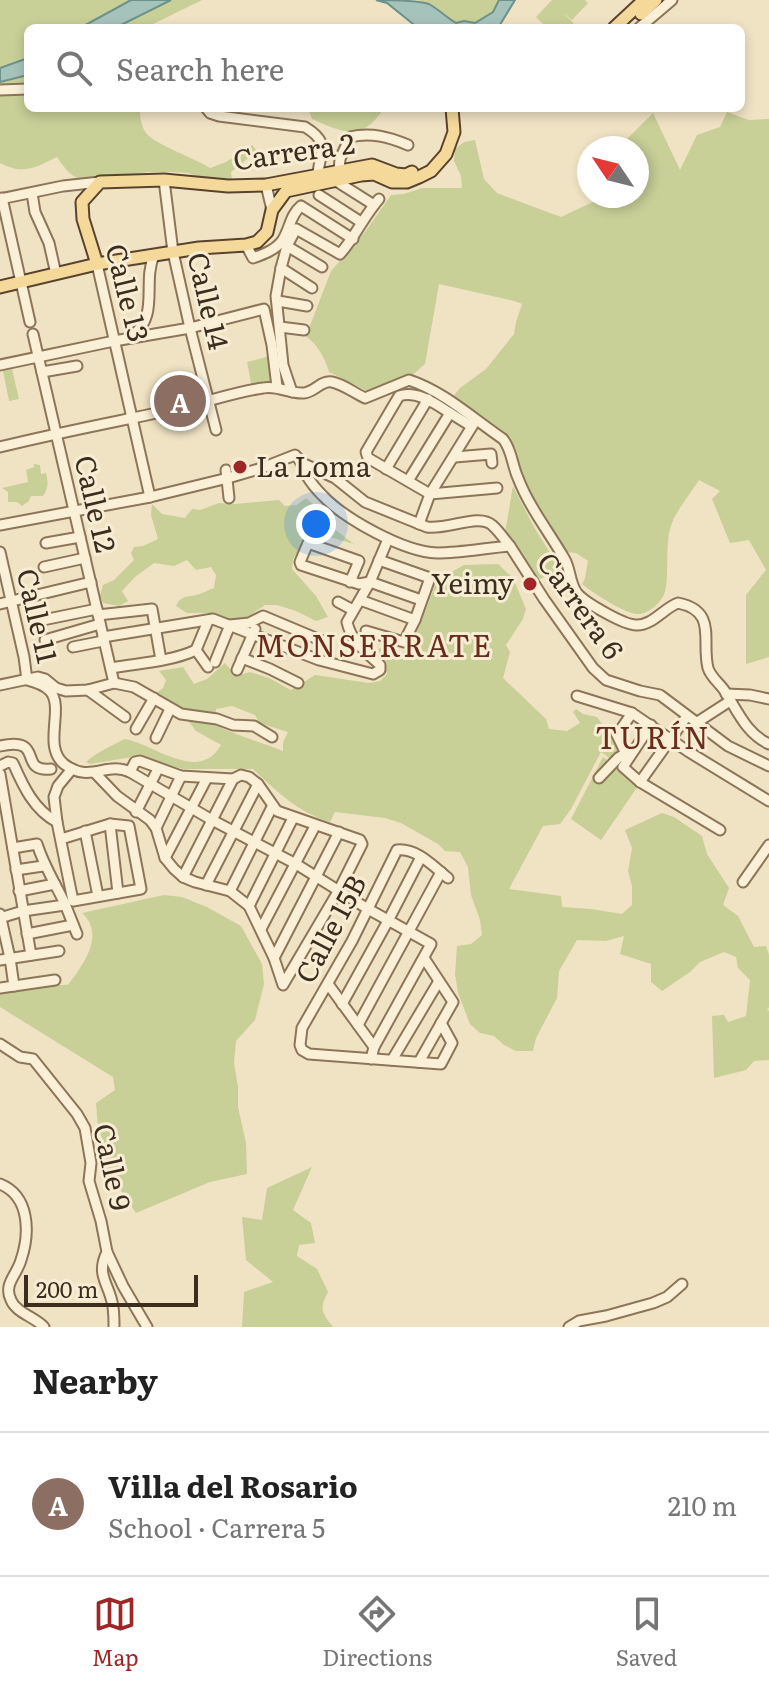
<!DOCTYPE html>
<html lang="en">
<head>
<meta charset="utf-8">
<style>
  body { margin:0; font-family:Literata,serif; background:#f2f2f2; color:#222 }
  .compass { position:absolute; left:577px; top:136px; width:72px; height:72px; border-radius:50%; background:#fff; box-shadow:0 4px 12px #0003; rotate:305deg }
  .scale { position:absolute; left:24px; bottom:20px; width:174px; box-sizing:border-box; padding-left:8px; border:4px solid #3c2d1e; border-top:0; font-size:22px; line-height:28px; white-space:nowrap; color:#3c2d1e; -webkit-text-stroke:6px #f7edd4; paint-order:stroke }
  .you { position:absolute; left:316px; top:524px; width:28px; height:28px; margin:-20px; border:6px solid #fff; border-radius:50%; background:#1a73e8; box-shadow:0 0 0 12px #1a73e833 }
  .badge { display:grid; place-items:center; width:52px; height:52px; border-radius:50%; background:#9e2626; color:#fff; font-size:26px; font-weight:700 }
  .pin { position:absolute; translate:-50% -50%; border:4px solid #fff; box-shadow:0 2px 8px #0006 }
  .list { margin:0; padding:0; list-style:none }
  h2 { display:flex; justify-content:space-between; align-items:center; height:104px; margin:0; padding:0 32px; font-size:34px }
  h2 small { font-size:26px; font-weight:400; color:#767676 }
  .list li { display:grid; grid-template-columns:52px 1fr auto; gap:24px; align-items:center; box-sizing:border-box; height:144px; padding:0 32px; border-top:2px solid #e0e0e0 }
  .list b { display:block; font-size:30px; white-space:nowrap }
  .list p { margin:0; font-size:26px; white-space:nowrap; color:#767676 }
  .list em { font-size:26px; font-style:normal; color:#767676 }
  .icon { flex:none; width:44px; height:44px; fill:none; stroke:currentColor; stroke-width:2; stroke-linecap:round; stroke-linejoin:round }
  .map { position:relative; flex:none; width:769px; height:1327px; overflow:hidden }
  .search { position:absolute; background:#fff; box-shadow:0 4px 12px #0003; left:24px; right:24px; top:24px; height:88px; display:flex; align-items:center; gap:20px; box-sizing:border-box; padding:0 28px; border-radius:12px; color:#767676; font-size:30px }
  .sheet { height:248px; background:#fff }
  nav { display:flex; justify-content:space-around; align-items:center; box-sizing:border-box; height:112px; border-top:2px solid #e0e0e0; background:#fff; font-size:22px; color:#767676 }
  nav a { display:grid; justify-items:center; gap:4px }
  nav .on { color:#9e2626 }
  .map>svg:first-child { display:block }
  .green { fill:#c8cf97; fill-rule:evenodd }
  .water { fill:#a6c3bb; stroke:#6c9289; stroke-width:2 }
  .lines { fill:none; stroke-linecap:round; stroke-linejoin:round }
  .minor-casing { stroke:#8c7559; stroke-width:13 }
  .major-casing { stroke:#5a432e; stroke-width:15 }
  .minor { stroke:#faf0d8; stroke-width:9 }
  .major { stroke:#f5d99b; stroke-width:11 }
  .poi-dot { fill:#9e2626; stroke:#f7edd4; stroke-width:3 }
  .labels { text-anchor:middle; stroke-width:6; stroke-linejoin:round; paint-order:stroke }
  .street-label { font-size:28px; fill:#3c2d1e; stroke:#f7edd4 }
  .poi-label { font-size:28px; fill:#3c2d1e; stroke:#f7edd4; text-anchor:start }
  .neighbourhood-label { font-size:30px; letter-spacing:2px; fill:#6a2c1b; stroke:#f7edd4 }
</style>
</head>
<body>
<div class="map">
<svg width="769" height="1327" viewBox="0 0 769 1327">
  <rect width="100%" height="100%" fill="#f0e3c4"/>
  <!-- green -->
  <g class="green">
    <path d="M0 0H131L80 28H28V58L0 68Z"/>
    <path d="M171 0H202L145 28H115Z"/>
    <path d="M417 0H499L493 12 475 23 464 21 456 23C442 15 432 4 417 0Z"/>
    <path d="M552 0H585L588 3 572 20 563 12 574 24 569 28H547L536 17Z"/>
    <path d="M28 75V108H140C140 117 141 126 146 133 154 144 196 159 210 168L226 162 252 145 257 151 231 172 232 180 207 179 188 173 173 172H148L88 181C71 178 66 170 57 157 35 168 23 175 0 163V82Z"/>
    <path d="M308 108H384C363 142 343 133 312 119Z"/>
    <path d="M727 112 749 120 769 119V657L746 664V595L766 570 749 540 730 543 712 499 720 491 699 480C692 491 675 513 672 523 664 542 670 573 665 592 662 602 648 615 637 614 626 614 591 592 582 584L585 578 588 561 576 553 565 552 542 516 520 475 517 453 511 440 496 428 451 399 460 388 486 369 514 334 516 322 522 304 514 301 439 284 425 364 410 377 382 388 365 390 329 372C324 356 319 347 306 336L331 271 365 232 391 195 404 194 422 188H462L461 176 454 161 455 149 464 142 475 140 484 179 497 193 561 217 595 201V196H637V148H618L653 113 680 170 697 135 720 127Z"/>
    <path d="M270 356 275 383 252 388 247 362Z"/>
    <path d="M12 369 19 399 9 401 3 371Z"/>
    <path d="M34 464 40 465 41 474 46 473C48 482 49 488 43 496H31L29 501 22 506 17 502H8V492L2 488 28 482 26 470 34 467Z"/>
    <path d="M513 486C522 503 530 521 540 537 550 553 560 565 560 584L548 576 536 580 516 546 505 533Z"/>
    <path d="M306 498 318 508 314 514 354 544 312 532 293 559 292 569 316 596 328 617 316 621 296 611 277 605H265L243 620 230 622 211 613H187L176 606C180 596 186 597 196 595 202 594 208 590 214 588L216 575 211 567 196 570 187 560 174 566 154 563 135 577 122 591 128 601 119 606 103 603 100 596 103 585 114 580 134 560 131 553 134 547 143 546 158 539 151 515 152 504 162 514 185 518 192 509 200 510 219 503 235 504 279 500 285 506 297 505Z"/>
    <path d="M498 564 513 578 526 609 523 619 506 645 510 652 503 678 546 719 549 729 567 731 580 723 573 712 576 709 583 714 597 717 621 751 611 759 601 752 571 809 560 824 543 826 509 889 561 896 562 907 591 909 622 914 632 905V886L628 871 632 848 625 830 662 813 674 817 702 836 707 854 729 888 723 905 738 916 754 947 766 946 769 955V1007L767 1010 769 1011V1060L754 1061 746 1070 714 1078 712 1016 724 1015 728 1022 746 1016 750 980 738 968 736 957 724 952 700 962 690 972 662 991 651 982V964L620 954 624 936 606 941 577 940 559 971 557 998 536 1038 533 1051H516L504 1045 494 1036 480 1033 470 1024 458 993 455 974 457 946 471 944 482 935 480 920 471 895 468 867 460 852 445 851 438 844 401 823 385 818 335 812 330 822C298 812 277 792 253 769H183L138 756 90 764 86 762C97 752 111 746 125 739 154 744 199 784 221 745L196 731 183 714 155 694 163 688 166 680 159 671 183 667 194 684 207 679 225 663 236 676 250 672 269 678 291 690 315 675 369 683 380 681 387 674 385 658 376 650 382 647 398 656 409 647 421 623 437 580 464 565ZM232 706 255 715 259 723 288 732 283 742V751C261 742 237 736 216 725V709Z"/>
    <path d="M603 757 640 783 601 840 571 819Z"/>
    <path d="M164 895 182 897 207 907 241 926 262 964 264 984 255 1020 236 1041 234 1063 238 1087V1107L246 1143 247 1174 210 1182 136 1213 104 1165 107 1151 98 1128 96 1103 115 1090 113 1077 0 1007V994L55 985H68C80 969 99 944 90 924 90 922 84 914 82 913Z"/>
    <path d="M312 1167 293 1210 311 1223 315 1243 299 1245 297 1256 317 1269 328 1292C319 1309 322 1313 333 1327H242L244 1292 273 1282 246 1260 242 1217 262 1220 267 1188Z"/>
  </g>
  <!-- water -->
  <g class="water">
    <path d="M131 0H171L115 28H80Z"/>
    <path d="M376 0C392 0 415 0 429 4 438 9 446 17 456 23L464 21 475 23 493 12 499 0H515L498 28H418L387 3Z"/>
    <path d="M28 58V75L0 82V68Z"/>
  </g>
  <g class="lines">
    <defs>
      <g id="minor">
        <path d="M639 28 672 0"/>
        <path d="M0 90 28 89"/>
        <path d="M206 108 210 113 219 116 305 127C335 145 316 155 318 181"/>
        <path d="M339 171 340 159 350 137C371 132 389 137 408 145"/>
        <path d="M164 180 173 252 190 328 216 430"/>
        <path d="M336 181 374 205"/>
        <path d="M266 185 272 210"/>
        <path d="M32 193 35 212 49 243 56 274"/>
        <path d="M319 195 361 222"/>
        <path d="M2 198 30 322"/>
        <path d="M0 199 63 186 100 182"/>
        <path d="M293 229H296L340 254C355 237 364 216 379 199"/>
        <path d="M246 245 253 258C264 254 275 250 282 241 290 229 290 215 301 206L353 239"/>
        <path d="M287 246 322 267"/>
        <path d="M97 264 150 497"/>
        <path d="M281 268 312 288"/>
        <path d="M278 301 307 306"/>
        <path d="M280 327 304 330"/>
        <path d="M33 334 114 683"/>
        <path d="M132 336C160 315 142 284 154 255"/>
        <path d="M0 365 114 341 190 328 264 309 272 345 277 387"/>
        <path d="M42 372 77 366"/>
        <path d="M292 392 283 365 276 296 281 268 287 246 296 229"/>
        <path d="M450 413 471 426"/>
        <path d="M0 447C60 432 120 421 180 408 207 402 235 392 263 388 278 385 289 394 304 393 315 392 321 380 332 382 343 384 354 393 365 398L409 380C445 392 472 418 503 439 512 450 512 465 518 478 529 507 549 532 564 558 571 569 569 582 577 593 584 602 624 625 636 625 652 626 664 608 678 603 718 611 701 641 708 668 711 678 721 684 726 693 738 712 747 734 769 744"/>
        <path d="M455 457 491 454 492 463"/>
        <path d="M302 463 335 478 365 502 427 527C448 530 479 513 492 525 499 531 504 539 510 546"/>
        <path d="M386 469 428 399"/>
        <path d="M226 470 229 498"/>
        <path d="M408 481 450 413C436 404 417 390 399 396L366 452 368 458 430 494 497 488"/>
        <path d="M419 524 430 494 476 420"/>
        <path d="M0 525 150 497 228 478 262 468 295 455C302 461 303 468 307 476 311 483 317 490 323 496 345 519 404 552 437 553 461 553 486 548 510 546L544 599 593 668 606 680 640 691 660 695 728 746 769 766"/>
        <path d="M46 543 80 537"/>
        <path d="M0 552 24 657 27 680C35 682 44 685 50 691 65 708 42 746 64 764 90 784 106 761 130 772L212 820 296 864 368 909 431 944 374 1047 371 1059"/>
        <path d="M44 567 85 558"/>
        <path d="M350 582 359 561 308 543 300 562 301 565 359 584 370 582 421 600"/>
        <path d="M360 600 415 620"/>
        <path d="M338 602 353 610"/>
        <path d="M0 604 91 582"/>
        <path d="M98 615 152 609 161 660"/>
        <path d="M208 621 196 650 208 667"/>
        <path d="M33 622 97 609"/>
        <path d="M366 631 404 642 415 620 430 578 379 560"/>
        <path d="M103 637 213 619 319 660 373 674 380 670V665C366 652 351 641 347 622L370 582 388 539"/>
        <path d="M45 640 100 624"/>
        <path d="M73 647 103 641"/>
        <path d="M242 658 270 669 298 683"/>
        <path d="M215 662 230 625 249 623 263 616 325 642"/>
        <path d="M111 668C139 663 170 662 196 650"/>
        <path d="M237 670 255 629"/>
        <path d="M0 685 38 677 45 679 56 688 66 691 88 690 114 683 134 687 181 714 217 719 233 725 254 726 272 737"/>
        <path d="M88 690 125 717"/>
        <path d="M726 694 750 695 769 699"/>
        <path d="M577 696 632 713 689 752 769 801"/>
        <path d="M696 723 730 701"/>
        <path d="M651 725 623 767 640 782 720 830"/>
        <path d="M136 729 154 698"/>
        <path d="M156 738 170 709"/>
        <path d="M0 746C46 736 17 773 51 769"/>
        <path d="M628 758 617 735 632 713"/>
        <path d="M0 766 8 762 13 763C23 786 34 810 57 822"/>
        <path d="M95 773 117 796 150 820 156 828 165 858 174 869 183 877 195 882 230 891 249 906 274 958 283 985 339 890 362 844 360 840 277 811 258 784 249 777 241 775 233 779 181 776 140 761 135 762 130 772"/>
        <path d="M0 774 31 955"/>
        <path d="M599 778 618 758 626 753"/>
        <path d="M640 782 687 716"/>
        <path d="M136 812 158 769"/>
        <path d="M110 824 118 893"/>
        <path d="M156 828 181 776"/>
        <path d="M85 831 98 896"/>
        <path d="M61 839 110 824 129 826 141 889 73 901 57 822 54 797 58 786 72 769"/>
        <path d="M13 848 37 844C44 866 55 883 65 904 69 914 73 924 77 934"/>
        <path d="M165 858 207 778"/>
        <path d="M16 870 43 866"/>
        <path d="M183 877 233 779"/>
        <path d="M743 882 769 845"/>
        <path d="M206 885 258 784"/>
        <path d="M19 891 55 884"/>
        <path d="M230 891 272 807"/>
        <path d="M249 906 293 818"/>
        <path d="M0 914 10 958 14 986"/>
        <path d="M0 918 23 911 65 905"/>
        <path d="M261 929 315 826"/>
        <path d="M27 934 73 925"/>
        <path d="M274 958 339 832"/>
        <path d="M0 960 59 951"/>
        <path d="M328 984 374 1047"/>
        <path d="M0 988 55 980"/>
        <path d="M342 1004 389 919 421 857"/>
        <path d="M441 1023 452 1043 441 1064 309 1054 302 1050 300 1045 302 1028 352 941 397 850C417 848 433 866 448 878"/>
        <path d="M358 1025 441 872"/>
        <path d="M0 1044 20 1057 33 1059 77 1114 85 1128 91 1163 89 1181 101 1221 107 1252 123 1286 147 1327"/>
        <path d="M392 1060 439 981"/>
        <path d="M419 1062 453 1002 424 958"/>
        <path d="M0 1184C30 1196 30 1233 21 1260 17 1275 3 1284 11 1300 16 1313 35 1317 44 1327"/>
        <path d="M107 1252C95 1276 110 1284 113 1307 114 1314 114 1321 114 1327"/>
        <path d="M569 1327 579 1321 606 1316 653 1303 667 1297 682 1284"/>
      </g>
      <g id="major">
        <path d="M641 14 656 0"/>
        <path d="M614 28 644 0"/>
        <path d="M97 264 83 219 82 202 100 182 164 180 228 186 266 185 372 165 396 174 406 175 412 172"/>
        <path d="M0 287 97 264 199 248 246 245 257 242 267 232 272 210 286 191 361 175 374 174 392 182H407L419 177 431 171 446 154 454 132 452 108"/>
      </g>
    </defs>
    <!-- minor casing -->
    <use href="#minor" class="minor-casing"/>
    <!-- major casing -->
    <use href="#major" class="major-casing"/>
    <!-- minor -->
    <use href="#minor" class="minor"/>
    <!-- major -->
    <use href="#major" class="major"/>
  </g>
  <!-- markers -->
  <g class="poi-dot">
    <circle cx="240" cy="467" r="8"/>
    <circle cx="530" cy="584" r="8"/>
  </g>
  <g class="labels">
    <!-- street labels -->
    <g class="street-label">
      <text transform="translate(294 152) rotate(-8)" y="10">Carrera 2</text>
      <text transform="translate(127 293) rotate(76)" y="10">Calle 13</text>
      <text transform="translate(208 301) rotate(77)" y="10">Calle 14</text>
      <text transform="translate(95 504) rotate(77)" y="10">Calle 12</text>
      <text transform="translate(580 606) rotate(54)" y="10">Carrera 6</text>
      <text transform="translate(37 616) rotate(77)" y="10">Calle 11</text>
      <text transform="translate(331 929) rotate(-62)" y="10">Calle 15B</text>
      <text transform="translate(112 1167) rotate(78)" y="10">Calle 9</text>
    </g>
    <!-- poi labels -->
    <g class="poi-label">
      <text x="256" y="477">La Loma</text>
      <text x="514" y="594" text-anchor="end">Yeimy</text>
    </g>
    <!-- neighbourhood labels -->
    <g class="neighbourhood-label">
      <text x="374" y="657">MONSERRATE</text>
      <text x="653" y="749">TURÍN</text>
    </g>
  </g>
</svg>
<svg class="compass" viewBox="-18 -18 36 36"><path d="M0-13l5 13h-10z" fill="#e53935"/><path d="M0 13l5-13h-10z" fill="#767676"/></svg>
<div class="scale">200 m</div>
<div class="you"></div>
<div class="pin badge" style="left:180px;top:401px;background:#8d6e63">A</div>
<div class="search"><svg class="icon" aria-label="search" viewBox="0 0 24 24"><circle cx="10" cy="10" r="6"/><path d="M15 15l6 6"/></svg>Search here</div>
</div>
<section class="sheet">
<h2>Nearby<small></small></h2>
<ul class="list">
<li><span class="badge" style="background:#8d6e63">A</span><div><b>Villa del Rosario</b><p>School · Carrera 5</p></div><em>210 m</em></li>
</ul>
</section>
<nav>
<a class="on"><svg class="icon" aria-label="map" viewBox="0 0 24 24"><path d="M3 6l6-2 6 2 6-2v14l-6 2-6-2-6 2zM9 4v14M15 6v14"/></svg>Map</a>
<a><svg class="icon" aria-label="directions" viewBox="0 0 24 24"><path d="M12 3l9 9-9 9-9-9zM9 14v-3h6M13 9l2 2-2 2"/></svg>Directions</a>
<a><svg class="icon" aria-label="saved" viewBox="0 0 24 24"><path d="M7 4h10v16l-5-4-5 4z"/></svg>Saved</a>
</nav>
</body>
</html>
